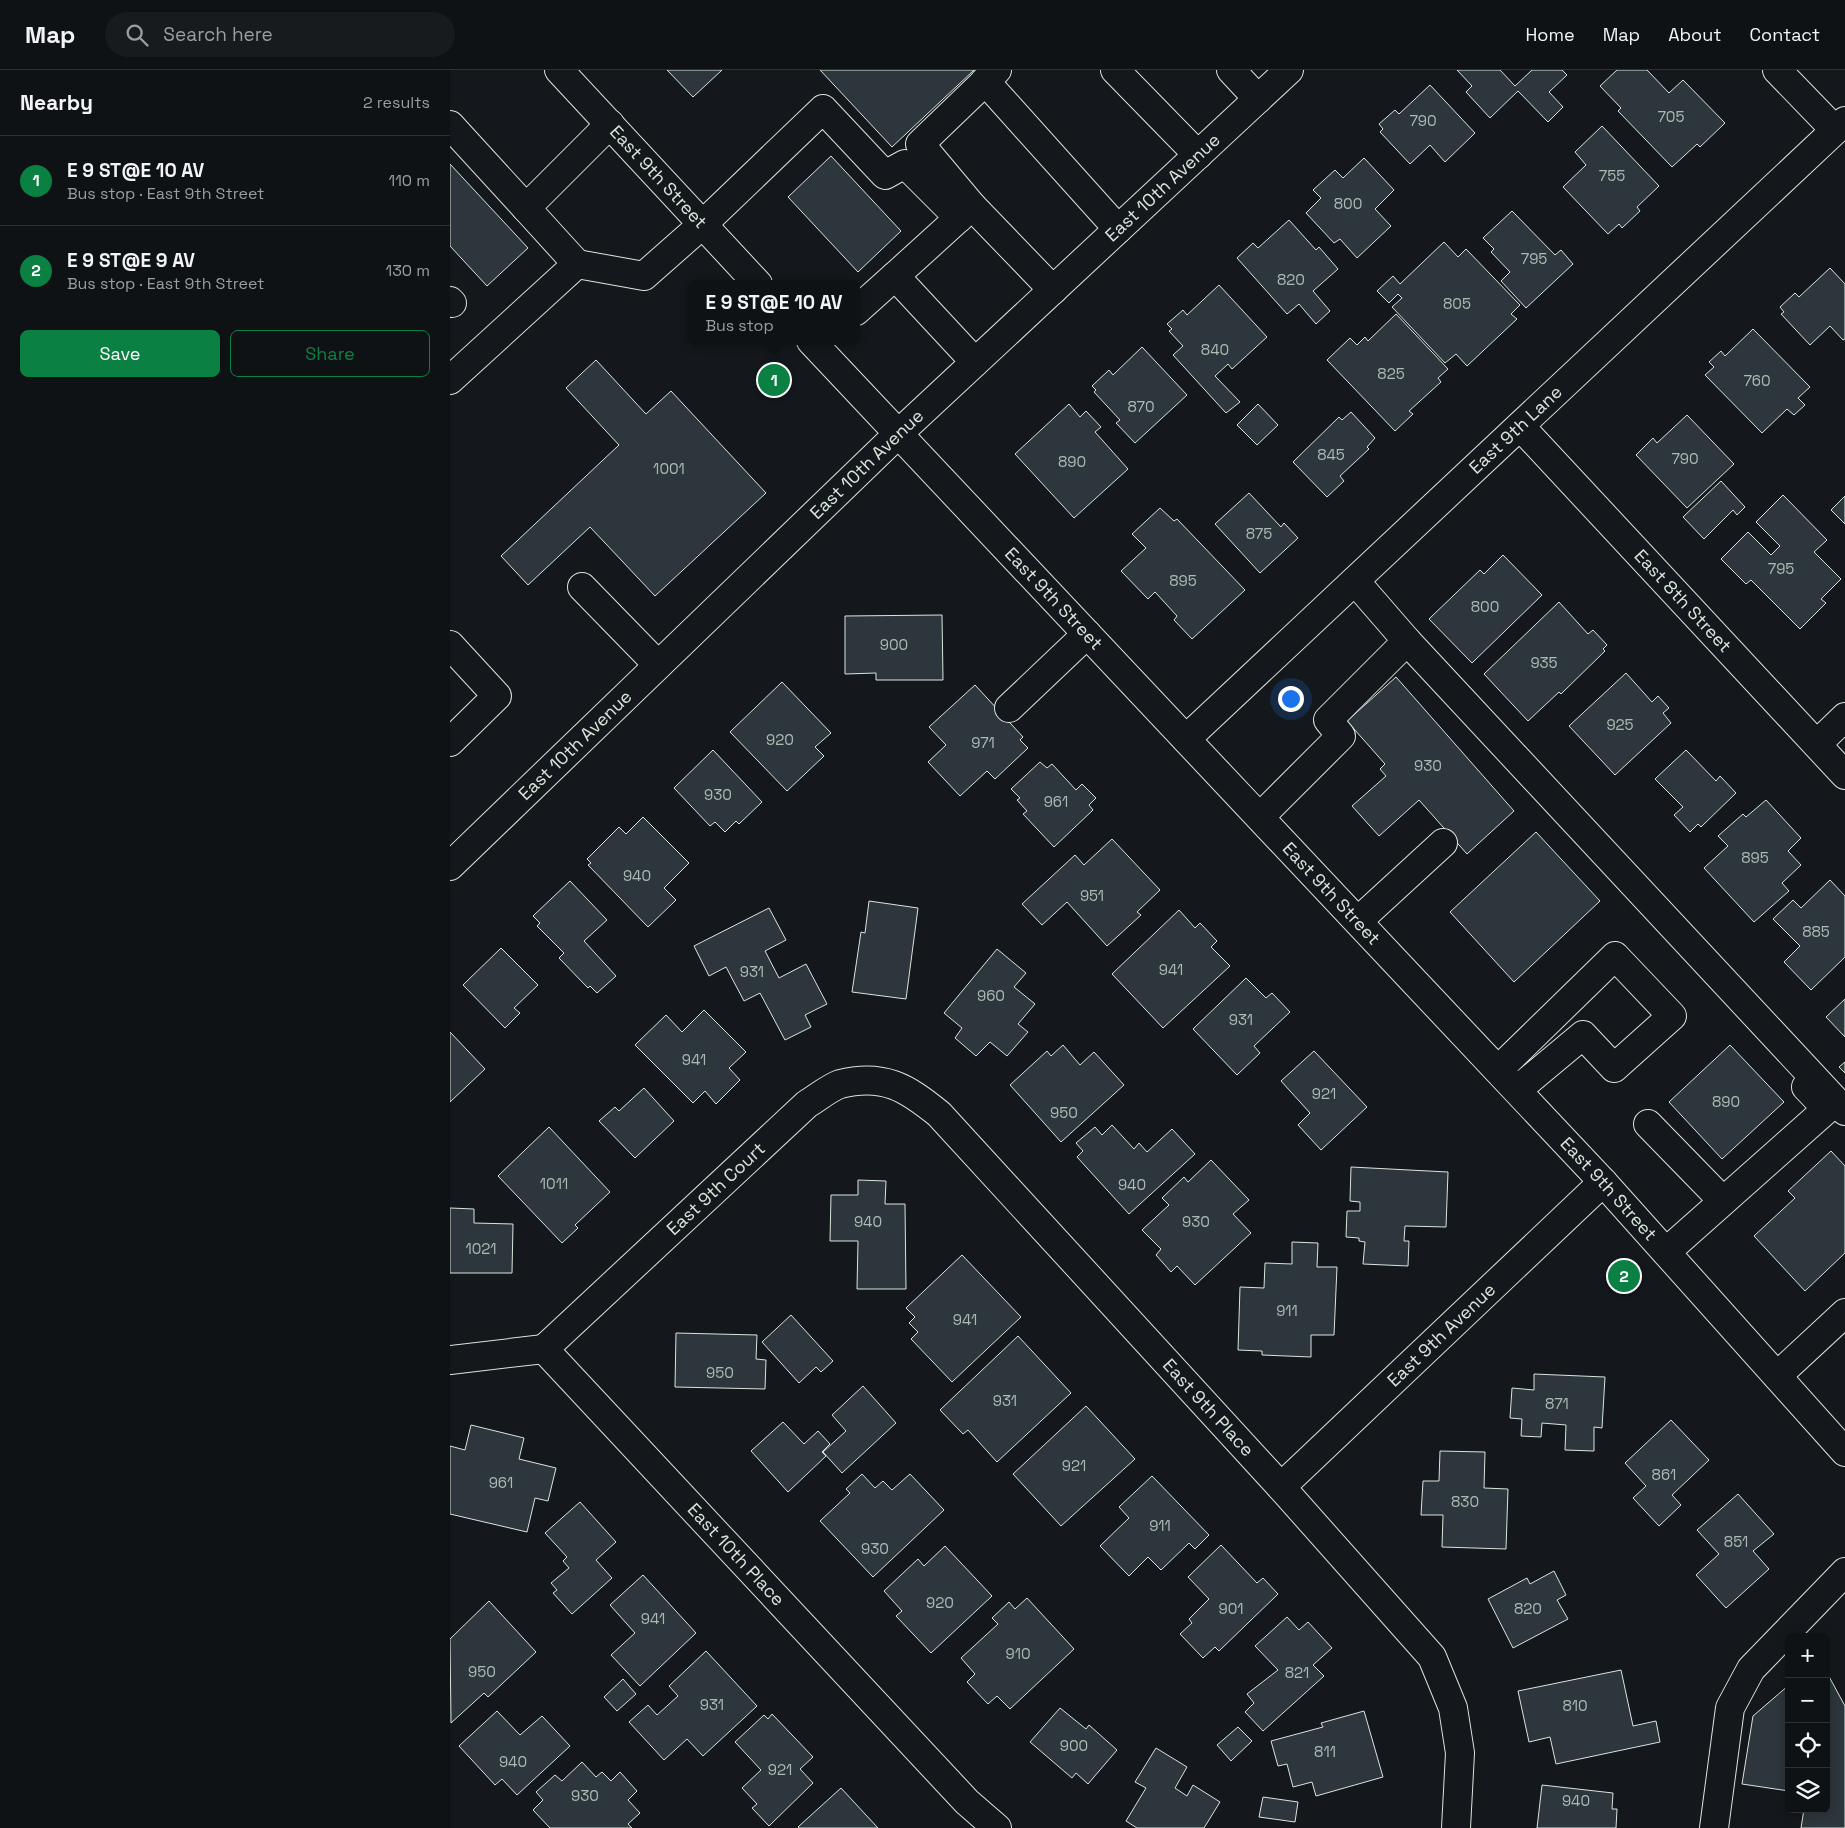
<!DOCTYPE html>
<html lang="en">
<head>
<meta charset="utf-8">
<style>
  body { margin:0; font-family:"Space Grotesk",sans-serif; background:#181b1e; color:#f1f3f6 }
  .controls { position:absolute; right:15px; bottom:15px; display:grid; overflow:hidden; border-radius:8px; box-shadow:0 2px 12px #0003 }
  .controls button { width:45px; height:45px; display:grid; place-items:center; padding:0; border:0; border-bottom:1px solid #2f3234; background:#0f1215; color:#f1f3f6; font:25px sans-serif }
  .you { position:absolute; left:840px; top:628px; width:18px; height:18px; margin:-12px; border:4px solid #fff; border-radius:50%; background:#1a73e8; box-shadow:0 0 0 8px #1a73e833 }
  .badge { display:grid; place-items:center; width:32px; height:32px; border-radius:50%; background:#0b8043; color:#fff; font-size:16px; font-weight:700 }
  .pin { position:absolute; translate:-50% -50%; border:2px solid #fff; box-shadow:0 1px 5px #0006 }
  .popup { position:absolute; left:238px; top:210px; width:172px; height:65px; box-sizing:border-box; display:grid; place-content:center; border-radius:8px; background:#0f1215; filter:drop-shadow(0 1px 4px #0005); font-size:16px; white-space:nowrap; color:#9b9ea0 }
  .popup b { font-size:19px; color:#f1f3f6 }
  .popup::after { content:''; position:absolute; left:50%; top:100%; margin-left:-10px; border:10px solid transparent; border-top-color:#0f1215 }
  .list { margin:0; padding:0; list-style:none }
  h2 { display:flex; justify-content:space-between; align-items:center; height:65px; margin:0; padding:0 20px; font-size:21px }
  h2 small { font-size:16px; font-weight:400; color:#9b9ea0 }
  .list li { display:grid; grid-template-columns:32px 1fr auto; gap:15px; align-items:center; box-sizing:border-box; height:90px; padding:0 20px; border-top:1px solid #2f3234 }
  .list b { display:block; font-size:19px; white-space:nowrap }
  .list p { margin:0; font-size:16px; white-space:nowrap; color:#9b9ea0 }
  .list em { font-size:16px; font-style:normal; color:#9b9ea0 }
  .actions { display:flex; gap:10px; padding:15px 20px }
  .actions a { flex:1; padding:11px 0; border:1px solid #0b8043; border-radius:8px; text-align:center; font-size:18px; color:#0b8043 }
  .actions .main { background:#0b8043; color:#fff }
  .icon { flex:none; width:28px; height:28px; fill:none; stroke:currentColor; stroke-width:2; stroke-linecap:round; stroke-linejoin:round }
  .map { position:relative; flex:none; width:1395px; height:1758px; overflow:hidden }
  header { display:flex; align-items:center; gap:30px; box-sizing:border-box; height:70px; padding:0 25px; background:#0f1215; border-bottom:1px solid #2f3234 }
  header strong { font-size:24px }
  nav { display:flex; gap:28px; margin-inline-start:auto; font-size:18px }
  .search { width:350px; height:45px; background:#181b1e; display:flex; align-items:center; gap:12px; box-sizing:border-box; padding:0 18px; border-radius:28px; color:#9b9ea0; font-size:19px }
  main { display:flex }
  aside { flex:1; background:#0f1215 }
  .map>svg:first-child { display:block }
  .building { fill:#2c363c; stroke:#d8e6dc }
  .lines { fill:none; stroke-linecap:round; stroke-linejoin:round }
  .minor-casing { stroke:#d8e6dc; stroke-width:30 }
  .major-casing { stroke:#d8e6dc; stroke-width:30 }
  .minor { stroke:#14181c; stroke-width:28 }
  .major { stroke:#14181c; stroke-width:28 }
  .labels { text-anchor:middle; stroke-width:4; stroke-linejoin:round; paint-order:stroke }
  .number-label { font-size:15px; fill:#adbab4 }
  .street-label { font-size:18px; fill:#d8e6dc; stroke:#14181c }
</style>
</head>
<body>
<header>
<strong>Map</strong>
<div class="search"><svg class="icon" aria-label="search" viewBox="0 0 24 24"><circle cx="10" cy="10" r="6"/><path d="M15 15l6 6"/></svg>Search here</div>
<nav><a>Home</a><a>Map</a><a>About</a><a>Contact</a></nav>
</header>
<main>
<aside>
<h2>Nearby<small>2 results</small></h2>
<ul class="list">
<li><span class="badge">1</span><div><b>E 9 ST@E 10 AV</b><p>Bus stop · East 9th Street</p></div><em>110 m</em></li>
<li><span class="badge">2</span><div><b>E 9 ST@E 9 AV</b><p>Bus stop · East 9th Street</p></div><em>130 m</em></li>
</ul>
<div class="actions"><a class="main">Save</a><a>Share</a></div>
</aside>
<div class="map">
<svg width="1395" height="1758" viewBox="0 0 1395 1758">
  <rect width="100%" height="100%" fill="#14181c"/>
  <!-- building -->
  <g class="building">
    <path d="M217 0H272L243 27Z"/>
    <path d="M370 0H524L442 77Z"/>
    <path d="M1007 0H1050L1065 16 1082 0H1112L1117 5 1099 22 1113 37 1098 52 1068 21 1040 48 1016 22 1022 16Z"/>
    <path d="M1167 0H1197L1219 23 1233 10 1275 53 1250 77 1247 74 1222 97 1168 41 1171 38 1150 16Z"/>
    <path d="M980 15 1025 63 995 92 980 75 960 94 930 62 933 59 929 54 945 40 949 44Z"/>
    <path d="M1152 56 1209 116 1187 137 1190 141 1172 158 1169 154 1158 164 1113 117 1136 95 1125 82Z"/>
    <path d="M381 86 451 161 408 202 338 127Z"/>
    <path d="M914 88 944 120 925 139 941 156 907 188 890 169 884 173 856 143 871 128 863 120 885 100 893 108Z"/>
    <path d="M0 94 78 178 37 216 0 176Z"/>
    <path d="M1062 141 1105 185 1111 180 1123 194 1076 238 1051 211 1060 202 1041 182 1044 179 1033 168Z"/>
    <path d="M839 150 866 180 869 177 888 199 863 221 880 241 866 254 849 234 837 244 787 188 803 173 808 178Z"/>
    <path d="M994 172 1008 187 1016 179 1070 235 1061 244 1067 249 1017 296 1006 284 995 293 942 237 952 228 948 224 939 233 927 221 943 206 950 214Z"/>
    <path d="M1380 198 1395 214V269L1393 270 1380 256 1360 275 1331 244 1334 242 1330 237 1345 223 1349 227Z"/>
    <path d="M769 215 817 267 782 299 778 294 765 306 790 332 776 343 723 285 733 276 719 261 722 259 717 254 733 240 737 245Z"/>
    <path d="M946 244 998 299 988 308 991 312 959 341 963 344 945 361 877 290 900 268 907 275 915 267 918 271Z"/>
    <path d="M1303 259 1360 317 1348 328 1355 335 1344 345 1337 339 1312 363 1255 305 1264 297 1259 292 1271 281 1275 286Z"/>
    <path d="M692 277 737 325 685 373 666 353 670 350 644 322 646 320 642 316 659 300 663 305Z"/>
    <path d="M146 290 196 344 221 321 316 423 205 526 140 457 78 515 51 486 169 375 116 318Z"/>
    <path d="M619 334 630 347 636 341 651 357 645 362 678 399 624 448 565 384Z"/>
    <path d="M808 334 828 355 807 375 787 355Z"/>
    <path d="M901 342 925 368 917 377 919 379 890 406 894 411 877 427 843 392 889 347 892 350Z"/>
    <path d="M1237 345 1284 394 1237 438 1186 385 1203 368 1207 373Z"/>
    <path d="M1271 411 1295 437 1287 445 1283 440 1254 469 1233 447Z"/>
    <path d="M799 423 831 457 834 453 848 468 810 503 765 454Z"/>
    <path d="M1333 425 1377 470 1364 482 1391 509 1371 529 1376 533 1350 559 1301 510 1296 514 1271 489 1298 462 1321 485 1330 476 1306 452Z"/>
    <path d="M1395 426V454L1381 440Z"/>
    <path d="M710 438 724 451 727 449 795 520 742 569 724 550 727 546 705 522 698 529 671 501 696 478 682 464Z"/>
    <path d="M1053 485 1092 525 1022 593 979 549 1030 500 1034 504Z"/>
    <path d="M1109 532 1138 564 1143 560 1157 575 1153 579 1155 581 1111 624 1109 622 1078 651 1034 604Z"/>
    <path d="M492 545 493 610H426V603L395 604V546Z"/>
    <path d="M1176 603 1202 632 1208 626 1219 638 1213 643 1221 653 1165 705 1119 656Z"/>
    <path d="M946 607 1064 741 1017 784 969 730 929 766 902 736 936 706 930 699 935 694 897 651Z"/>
    <path d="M332 612 381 663 365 677 374 686 337 721 280 662Z"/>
    <path d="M525 615 573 667 570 670 578 678 545 709 537 701 510 726 478 692 496 675 479 657Z"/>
    <path d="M263 680 312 732 289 754 286 751 275 762 265 752 260 756 224 718Z"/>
    <path d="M1236 680 1266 711 1270 706 1286 723 1251 757 1248 754 1240 762 1224 745 1233 737 1205 709Z"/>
    <path d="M590 692 597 698 602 694 626 720 632 714 646 728 639 735 643 740 604 777 573 744 577 741 567 730 570 728 561 719Z"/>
    <path d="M1316 730 1351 768 1338 781 1351 795 1332 813 1339 821 1304 852 1254 798 1278 776 1268 766 1293 744 1296 747Z"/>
    <path d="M193 747 239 793 214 818 226 830 198 857 138 795 141 793 137 789 169 757 176 764Z"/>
    <path d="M1086 762 1150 831 1064 912 1000 842Z"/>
    <path d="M662 769 710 820 687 842 691 845 657 876 617 832 592 855 572 834 625 785 634 795Z"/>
    <path d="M1380 810 1395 826V887L1361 920 1334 892 1350 876 1323 849 1343 830 1351 838Z"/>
    <path d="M120 811 157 850 134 871 166 906 147 923 140 916 138 918 109 888 114 883 87 856 90 853 83 846Z"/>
    <path d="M419 831 468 838 456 929 402 922 411 862 415 863Z"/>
    <path d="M319 838 336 870 315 881 329 908 356 894 377 934 355 945 361 957 335 970 310 923 294 931 276 897 259 906 244 876Z"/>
    <path d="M729 840 745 858 750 853 767 871 761 877 780 896 713 958 662 904Z"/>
    <path d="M51 878 88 915 64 938 70 943 55 958 13 915Z"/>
    <path d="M547 879 576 903 564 917 585 934 568 954 578 962 557 986 540 972 526 986 505 968 512 958 494 943Z"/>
    <path d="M796 908 816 928 822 923 840 942 804 976 810 983 787 1005 743 959Z"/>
    <path d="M1395 929V967L1376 947Z"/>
    <path d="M254 940 296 982 279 998 290 1010 266 1034 255 1021 243 1033 185 975 216 945 232 962Z"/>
    <path d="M0 962 35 999 0 1032Z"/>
    <path d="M613 975 630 995 644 982 674 1015 611 1072 560 1015 597 981 601 986Z"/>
    <path d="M1280 975 1334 1032 1272 1089 1219 1032Z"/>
    <path d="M864 981 917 1037 871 1080 848 1055 860 1043 831 1011Z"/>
    <path d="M1395 992V1003L1389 997Z"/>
    <path d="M194 1018 224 1051 185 1088 149 1051 165 1037 169 1041Z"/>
    <path d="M662 1055 684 1079 689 1073 697 1082 722 1059 745 1084 679 1144 627 1087 633 1081 626 1073 645 1057 652 1065Z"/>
    <path d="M99 1057 160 1122 125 1155 128 1158 112 1173 48 1106Z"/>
    <path d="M1381 1081 1395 1096V1183L1355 1221 1304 1166 1345 1128 1338 1121Z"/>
    <path d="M761 1090 799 1130 783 1144 801 1163 745 1215 727 1196 721 1202 706 1185 711 1179 692 1160 719 1135 712 1128 734 1107 738 1112Z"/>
    <path d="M901 1097 998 1102 996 1157 955 1156 954 1171H959L958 1196 913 1194 915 1172 909 1171V1168L896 1167 897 1141H910V1132L900 1131Z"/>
    <path d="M408 1110 436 1111 435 1134H455L456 1219H407L408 1171H380L381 1125H408Z"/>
    <path d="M0 1138 24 1139V1153L63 1154 62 1203H0Z"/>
    <path d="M842 1172 868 1173 867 1197H887L884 1265H861V1287L812 1285V1281L788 1280 790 1217 814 1218 815 1193 842 1194Z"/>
    <path d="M512 1185 571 1247 502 1312 461 1269 468 1262 459 1253 465 1247 456 1238Z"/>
    <path d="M341 1245 383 1291 371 1302 366 1297 349 1313 312 1272Z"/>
    <path d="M226 1263 307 1265 306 1289 316 1290 315 1319 225 1317Z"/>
    <path d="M568 1266 621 1323 547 1392 518 1360 513 1364 490 1340Z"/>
    <path d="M1084 1304 1155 1307 1152 1358 1144 1357V1381L1115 1380 1116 1355 1092 1353 1091 1367 1071 1366 1072 1349 1060 1348 1062 1318 1084 1320Z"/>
    <path d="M413 1316 446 1353 392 1403 373 1382 396 1361 382 1345Z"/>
    <path d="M636 1336 685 1389 611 1456 563 1404Z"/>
    <path d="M1221 1350 1259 1390 1222 1425 1231 1435 1209 1456 1183 1428 1196 1416 1175 1393Z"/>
    <path d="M333 1352 354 1374 368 1361 380 1374 372 1382 376 1386 338 1422 301 1381Z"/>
    <path d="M21 1355 74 1368 69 1389 106 1398 98 1431 85 1428 77 1462 0 1444V1376L15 1380Z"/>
    <path d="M990 1381 1035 1382 1034 1418 1058 1419 1056 1479 992 1477 993 1445H971L973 1411H989Z"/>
    <path d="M412 1404 425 1418 433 1411 442 1420 460 1404 494 1440 423 1507 370 1451 400 1423 396 1419Z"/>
    <path d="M702 1406 759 1465 745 1479 739 1473 711 1500 698 1487 679 1506 650 1476 679 1448 669 1437Z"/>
    <path d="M1288 1424 1324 1464 1303 1481 1319 1499 1276 1538 1246 1505 1269 1484 1247 1460Z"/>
    <path d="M130 1432 166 1472 146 1490 162 1508 122 1544 103 1523 107 1520 101 1513 119 1498 113 1491 117 1487 95 1463Z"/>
    <path d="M771 1475 807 1513 813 1508 828 1524 769 1581 765 1577 753 1588 730 1564 742 1553 739 1549 759 1529 738 1507Z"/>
    <path d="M495 1476 542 1526 481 1583 446 1546 452 1541 434 1521 468 1489 474 1496Z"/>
    <path d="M1104 1501 1116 1525 1107 1530 1118 1549 1063 1578 1038 1529 1077 1508 1080 1514Z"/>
    <path d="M193 1505 246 1563 190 1616 161 1585 185 1563 160 1535Z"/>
    <path d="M577 1528 624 1579 560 1639 547 1626 538 1634 517 1612 525 1604 511 1588 548 1554 542 1548 559 1532 565 1539Z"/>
    <path d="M39 1531 86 1582 38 1627 34 1623 1 1653 0 1569Z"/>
    <path d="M837 1547 849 1560 858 1552 882 1578 863 1595 874 1606 813 1661 795 1642 804 1633 797 1624 828 1600 805 1576Z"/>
    <path d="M256 1581 307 1636 253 1686 237 1669 214 1690 179 1652 198 1635 207 1645 228 1626 219 1616Z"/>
    <path d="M1171 1600 1183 1656 1206 1651 1210 1672 1106 1694 1100 1667 1079 1672 1068 1621Z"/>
    <path d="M1376 1601 1395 1636V1758H1351L1354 1739H1376Z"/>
    <path d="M173 1609 186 1624 167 1641 154 1627Z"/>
    <path d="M1339 1615V1721L1292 1714 1303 1646Z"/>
    <path d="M610 1638 636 1659 639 1655 667 1680 638 1714 626 1703 622 1708 580 1672Z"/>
    <path d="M47 1641 70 1665 92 1646 120 1676 67 1725 52 1709 45 1715 9 1676Z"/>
    <path d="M914 1641 933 1707 866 1726 862 1712 843 1717 837 1694 828 1696 821 1671 873 1657 871 1653Z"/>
    <path d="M322 1644 363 1687 350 1699 363 1713 319 1756 302 1738 307 1734 292 1718 311 1700 285 1672 314 1645 318 1649Z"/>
    <path d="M788 1657 802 1671 781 1691 767 1675Z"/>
    <path d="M706 1678 737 1697 725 1718 737 1726 743 1715 770 1732 754 1758H687L676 1751 696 1718 685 1712Z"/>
    <path d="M132 1692 146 1707 152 1702 161 1711 170 1702 187 1721 178 1730 190 1743 178 1754 182 1758H100L83 1740 93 1730 86 1722 105 1705 112 1711Z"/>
    <path d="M1092 1715 1163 1723 1162 1739H1167L1166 1758H1087Z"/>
    <path d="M391 1718 428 1758H349L348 1757Z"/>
    <path d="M813 1727 848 1732 845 1752 809 1747Z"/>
  </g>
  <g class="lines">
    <defs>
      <g id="minor">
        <path d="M665 0 748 85"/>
        <path d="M781 0 808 29"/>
        <path d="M1327 0 1385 60"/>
        <path d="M535 11 668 159"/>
        <path d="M0 55 76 138 160 54"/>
        <path d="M522 136 603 220"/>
        <path d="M127 194 194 206 253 154 373 39 435 105 455 94 509 148"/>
        <path d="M0 231 2 233"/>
        <path d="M406 241 445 206"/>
        <path d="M525 292 445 206 522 136 470 74 547 0"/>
        <path d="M0 310 127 194 76 138"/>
        <path id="s1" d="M1070 356 1395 705"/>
        <path d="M132 517 208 595"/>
        <path d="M957 571 1395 1041"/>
        <path d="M0 575 47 626 0 672"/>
        <path d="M559 638 637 564"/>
        <path id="s2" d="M736 669 1395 51"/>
        <path d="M1367 674 1395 647"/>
        <path d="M810 747 891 666 878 650 957 571 905 511"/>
        <path id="s3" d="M0 796 448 364 839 0"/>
        <path d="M908 851 993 773"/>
        <path d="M1048 1000 1165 886 1222 946 1164 998 1133 965 1067 1020"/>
        <path d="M1198 1054 1273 1131"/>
        <path d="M1216 1182 1377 1039 1356 1017"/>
        <path id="s4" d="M94 1279 357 1034C367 1028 379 1018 390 1014 434 1003 457 1018 489 1044L831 1417 982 1587 1003 1638 1010 1683 1006 1758"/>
        <path id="s5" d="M0 1290 94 1279 517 1732 547 1758"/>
        <path d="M1327 1306 1395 1243"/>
        <path id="s6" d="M831 1417 1153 1112"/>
        <path d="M1264 1758 1280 1638 1301 1599 1395 1502"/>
      </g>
      <g id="major">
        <path id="s7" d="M109 0 308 214"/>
        <path id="s8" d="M361 271 1153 1112 1395 1382"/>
      </g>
    </defs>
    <!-- minor casing -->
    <use href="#minor" class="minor-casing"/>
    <!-- major casing -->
    <use href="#major" class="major-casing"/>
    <!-- minor -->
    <use href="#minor" class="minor"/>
    <!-- major -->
    <use href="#major" class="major"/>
  </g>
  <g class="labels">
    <!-- number labels -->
    <g class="number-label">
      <text x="1221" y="52">705</text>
      <text x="973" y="56">790</text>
      <text x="1162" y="111">755</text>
      <text x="898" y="139">800</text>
      <text x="1084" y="194">795</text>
      <text x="841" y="215">820</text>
      <text x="1007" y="239">805</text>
      <text x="765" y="285">840</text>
      <text x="941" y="309">825</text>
      <text x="1307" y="316">760</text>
      <text x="691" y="342">870</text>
      <text x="881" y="390">845</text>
      <text x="1235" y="394">790</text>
      <text x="622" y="397">890</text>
      <text x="219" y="404">1001</text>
      <text x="809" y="469">875</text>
      <text x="1331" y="504">795</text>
      <text x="733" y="516">895</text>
      <text x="1035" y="542">800</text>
      <text x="444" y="580">900</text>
      <text x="1094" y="598">935</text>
      <text x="1170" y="660">925</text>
      <text x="330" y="675">920</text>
      <text x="533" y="678">971</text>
      <text x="978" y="701">930</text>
      <text x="268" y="730">930</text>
      <text x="606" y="737">961</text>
      <text x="1305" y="793">895</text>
      <text x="187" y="811">940</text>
      <text x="642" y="831">951</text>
      <text x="1366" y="867">885</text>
      <text x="721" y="905">941</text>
      <text x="302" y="907">931</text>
      <text x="541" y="931">960</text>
      <text x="791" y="955">931</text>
      <text x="244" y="995">941</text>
      <text x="874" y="1029">921</text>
      <text x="1276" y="1037">890</text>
      <text x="614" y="1048">950</text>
      <text x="104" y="1119">1011</text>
      <text x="682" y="1120">940</text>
      <text x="418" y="1157">940</text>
      <text x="746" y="1157">930</text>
      <text x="31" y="1184">1021</text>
      <text x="837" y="1246">911</text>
      <text x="515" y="1255">941</text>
      <text x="270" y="1308">950</text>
      <text x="555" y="1336">931</text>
      <text x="1107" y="1339">871</text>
      <text x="624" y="1401">921</text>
      <text x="1214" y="1410">861</text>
      <text x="51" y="1418">961</text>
      <text x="1015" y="1437">830</text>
      <text x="710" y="1461">911</text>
      <text x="1286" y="1477">851</text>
      <text x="425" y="1484">930</text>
      <text x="490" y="1538">920</text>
      <text x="781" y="1544">901</text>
      <text x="1078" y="1544">820</text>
      <text x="203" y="1554">941</text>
      <text x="568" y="1589">910</text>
      <text x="32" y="1607">950</text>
      <text x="847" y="1608">821</text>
      <text x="262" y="1640">931</text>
      <text x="1125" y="1641">810</text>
      <text x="624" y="1681">900</text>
      <text x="875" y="1687">811</text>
      <text x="63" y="1697">940</text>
      <text x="330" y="1705">921</text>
      <text x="135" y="1731">930</text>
      <text x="1126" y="1736">940</text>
    </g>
    <!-- street labels -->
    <g class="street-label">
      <text dy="6" stroke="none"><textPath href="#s7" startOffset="146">East 9th Street</textPath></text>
      <text dy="6" stroke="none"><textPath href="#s3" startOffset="984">East 10th Avenue</textPath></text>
      <text dy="6" stroke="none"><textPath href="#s2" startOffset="452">East 9th Lane</textPath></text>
      <text dy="6" stroke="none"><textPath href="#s3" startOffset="579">East 10th Avenue</textPath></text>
      <text dy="6" stroke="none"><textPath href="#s8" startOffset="354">East 9th Street</textPath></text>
      <text dy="6" stroke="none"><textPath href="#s1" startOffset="239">East 8th Street</textPath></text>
      <text dy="6" stroke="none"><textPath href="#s3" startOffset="174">East 10th Avenue</textPath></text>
      <text dy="6" stroke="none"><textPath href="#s8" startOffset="759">East 9th Street</textPath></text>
      <text dy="6" stroke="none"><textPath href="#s4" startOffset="235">East 9th Court</textPath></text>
      <text dy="6" stroke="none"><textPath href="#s8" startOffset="1164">East 9th Street</textPath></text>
      <text dy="6" stroke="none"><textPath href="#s6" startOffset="221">East 9th Avenue</textPath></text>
      <text dy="6" stroke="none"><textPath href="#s4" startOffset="905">East 9th Place</textPath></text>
      <text dy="6" stroke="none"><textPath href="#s5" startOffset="376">East 10th Place</textPath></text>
    </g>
  </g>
</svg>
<div class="controls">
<button>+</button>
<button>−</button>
<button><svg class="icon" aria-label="locate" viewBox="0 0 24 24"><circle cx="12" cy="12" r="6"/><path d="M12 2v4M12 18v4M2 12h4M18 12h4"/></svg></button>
<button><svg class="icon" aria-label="layers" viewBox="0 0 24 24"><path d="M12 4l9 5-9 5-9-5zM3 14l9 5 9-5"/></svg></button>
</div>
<div class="you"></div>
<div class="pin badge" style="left:324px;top:310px">1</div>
<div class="popup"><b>E 9 ST@E 10 AV</b>Bus stop</div>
<div class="pin badge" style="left:1174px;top:1206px">2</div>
</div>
</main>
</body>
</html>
